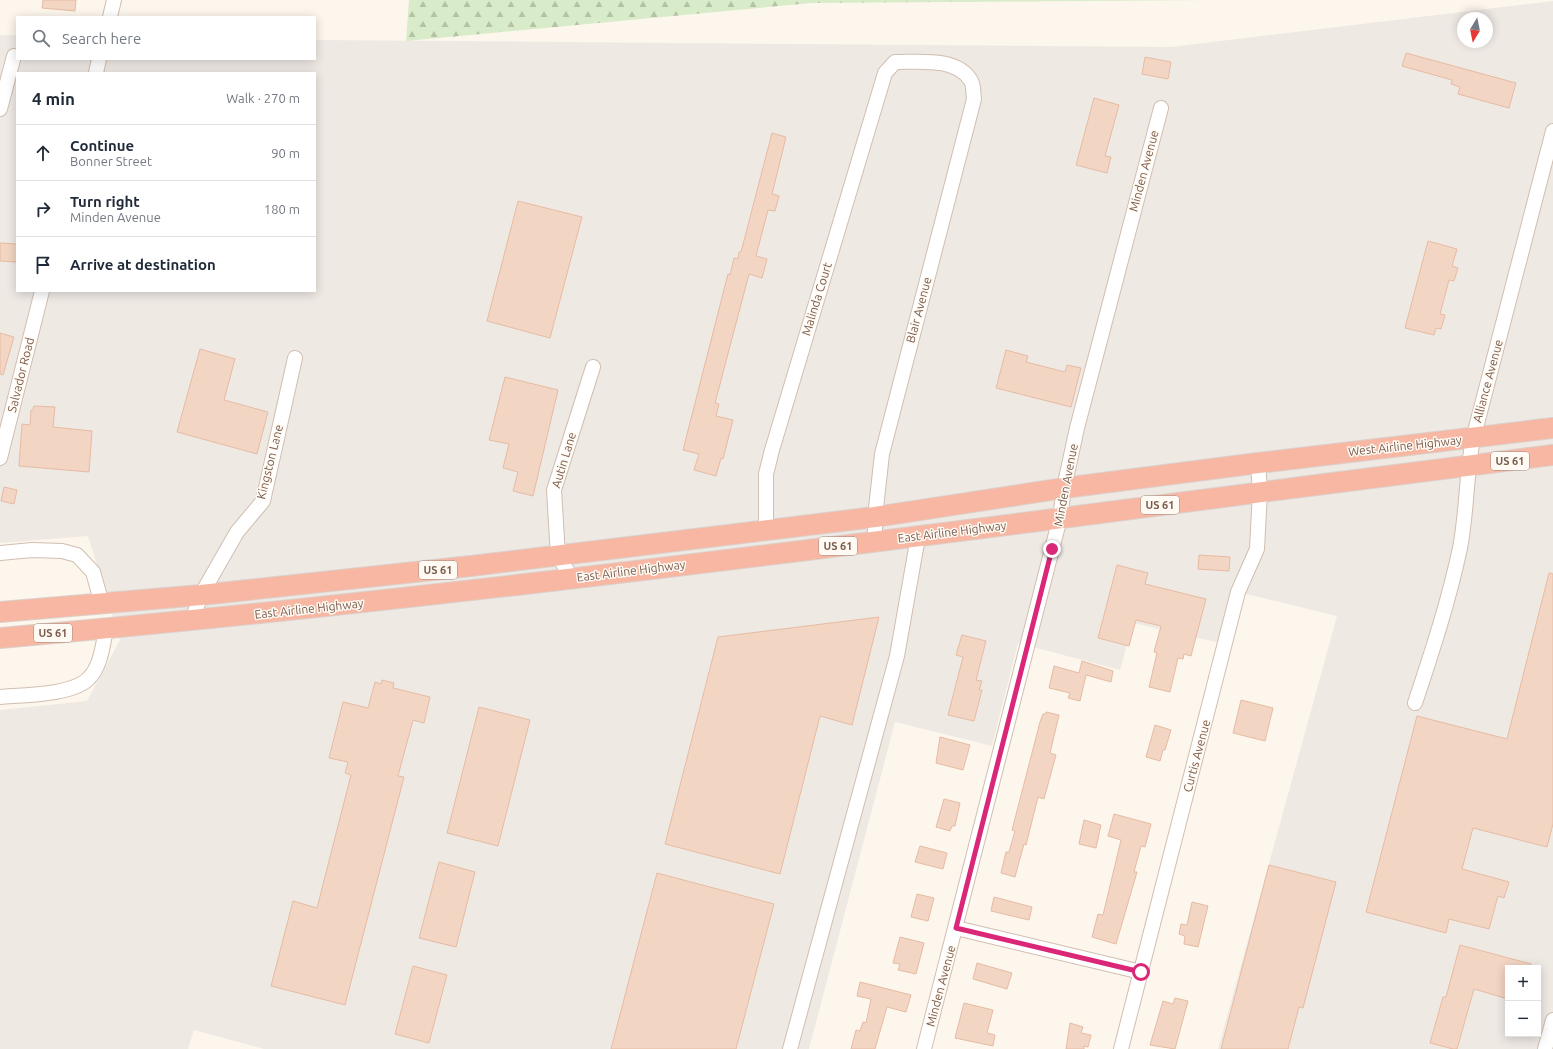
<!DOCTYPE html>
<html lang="en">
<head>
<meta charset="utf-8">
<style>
  body { margin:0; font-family:Ubuntu,sans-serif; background:#f2f2f3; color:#1f2937 }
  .controls { position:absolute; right:12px; bottom:12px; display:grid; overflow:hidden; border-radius:0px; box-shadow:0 2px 10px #0003 }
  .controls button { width:36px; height:36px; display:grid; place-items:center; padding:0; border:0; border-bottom:1px solid #e0e1e3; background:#fff; color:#1f2937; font:20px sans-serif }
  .compass { position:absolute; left:1457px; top:12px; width:36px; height:36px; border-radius:50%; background:#fff; box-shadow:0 2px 10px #0003; rotate:190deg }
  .stop { position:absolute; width:12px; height:12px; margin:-9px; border:3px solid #db2777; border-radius:50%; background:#fff }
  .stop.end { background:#db2777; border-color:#fff; box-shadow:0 1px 4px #0008 }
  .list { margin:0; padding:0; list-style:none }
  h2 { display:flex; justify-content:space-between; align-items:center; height:52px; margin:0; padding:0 16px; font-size:17px }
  h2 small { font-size:13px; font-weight:400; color:#747a83 }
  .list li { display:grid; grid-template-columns:26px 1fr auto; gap:12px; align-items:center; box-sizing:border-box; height:56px; padding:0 16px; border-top:1px solid #e0e1e3 }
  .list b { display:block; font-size:15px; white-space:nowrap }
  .list p { margin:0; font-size:13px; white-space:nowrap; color:#747a83 }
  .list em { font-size:13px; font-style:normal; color:#747a83 }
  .icon { flex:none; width:22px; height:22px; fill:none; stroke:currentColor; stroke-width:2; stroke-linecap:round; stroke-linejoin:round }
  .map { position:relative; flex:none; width:1553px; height:1049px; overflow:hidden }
  .search { position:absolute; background:#fff; box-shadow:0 2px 10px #0003; left:16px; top:16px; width:300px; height:44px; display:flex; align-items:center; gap:10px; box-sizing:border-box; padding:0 14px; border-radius:0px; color:#747a83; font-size:15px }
  .panel { position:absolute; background:#fff; box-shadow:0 2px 10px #0003; left:16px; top:72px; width:300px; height:220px; border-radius:0px }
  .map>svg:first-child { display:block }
  .industrial { fill:#efe9e4; fill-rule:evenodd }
  .forest { fill:url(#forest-firs) }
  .building { fill:#f3d5c3; stroke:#e6bba3 }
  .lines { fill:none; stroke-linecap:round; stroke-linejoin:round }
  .minor-casing { stroke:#d1beb0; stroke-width:16 }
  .highway-casing { stroke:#dad1cd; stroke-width:22 }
  .minor { stroke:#fff; stroke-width:14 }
  .highway { stroke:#f7b7a3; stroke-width:20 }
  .route { stroke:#db2777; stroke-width:5 }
  .labels { text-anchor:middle; stroke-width:3; stroke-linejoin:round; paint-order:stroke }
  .shield { fill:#fffaf3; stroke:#a28b7f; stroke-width:1 }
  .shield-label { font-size:11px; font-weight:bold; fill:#7a5c4d }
  .street-label { font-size:12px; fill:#7a5c4d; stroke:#fffaf3 }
</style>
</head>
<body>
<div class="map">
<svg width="1553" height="1049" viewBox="0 0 1553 1049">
  <defs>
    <pattern id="forest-firs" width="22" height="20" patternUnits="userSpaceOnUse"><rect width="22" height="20" fill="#d8ecc9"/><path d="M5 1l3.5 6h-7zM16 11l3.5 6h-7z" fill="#b4c2a5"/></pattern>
  </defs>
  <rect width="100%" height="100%" fill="#fdf6ec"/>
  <!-- industrial -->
  <path class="industrial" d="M1553 1V1049H1218L1337 616 1238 592 1220 643 1133 623 1120 670 1018 643 992 746 895 722 809 1049H264L194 1030 188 1049H0V710L87 701 120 640 88 536 0 543V35H17V59H315V40L1171 47ZM1463 18H1487V42H1463ZM17 73H315V291H17ZM1508 968H1538V1034H1508Z"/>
  <!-- forest -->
  <path class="forest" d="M409 0H1210L811 3 406 41Z"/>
  <!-- building -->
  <g class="building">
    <path d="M43 0H76L75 11 42 8Z"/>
    <path d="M1406 53 1516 83 1509 108 1458 94 1460 87 1451 84 1452 80 1402 66Z"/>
    <path d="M1145 57 1171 62 1168 79 1142 74Z"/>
    <path d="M1094 98 1119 105 1105 156 1111 157 1107 173 1076 165Z"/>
    <path d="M772 133 786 137 772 194 779 196 775 211 768 210 756 256 767 259 762 278 749 274 715 403 719 404 716 416 733 420 723 459 721 458 716 476 694 470 699 454 683 450 728 274 730 275 734 258 738 259 739 252H741Z"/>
    <path d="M518 201 582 217 550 338 487 321Z"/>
    <path d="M1428 241 1457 249 1452 266 1458 268 1454 281 1449 280 1440 314 1445 315 1441 329 1436 328 1434 335 1405 328Z"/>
    <path d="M0 243 17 244V262L0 261Z"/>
    <path d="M0 333 14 337 3 375 0 374Z"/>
    <path d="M200 349 235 359 224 400 268 412 257 454 177 432Z"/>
    <path d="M1006 350 1028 356 1026 362 1065 372 1067 365 1081 368 1071 407 996 388Z"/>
    <path d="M505 377 558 390 533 496 513 491 518 472 503 468 509 444 489 440Z"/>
    <path d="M34 406 55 407 53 427 92 431 89 472 19 466 22 424 30 425 31 410H33Z"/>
    <path d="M4 487 17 490 14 504 1 501Z"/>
    <path d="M1199 555 1230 557 1229 571 1198 569Z"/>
    <path d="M1117 565 1148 573 1145 584 1206 599 1191 656 1184 654 1183 659 1178 658 1170 692 1149 687 1157 653 1154 652 1161 626 1136 620 1129 646 1098 638Z"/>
    <path d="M1549 573 1553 574V824L1547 847 1473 828 1462 869 1509 882 1504 898 1498 896 1489 929 1449 919 1446 933 1366 912 1417 716 1507 739Z"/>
    <path d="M879 617 852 725 820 716 780 874 665 844 718 637Z"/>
    <path d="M962 635 986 641 976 680 982 681 979 690H982L974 721 948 715 963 657 956 655Z"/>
    <path d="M1082 661 1113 671 1111 682 1086 675 1080 701 1068 698 1070 693 1049 688 1054 666 1079 673Z"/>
    <path d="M382 680 394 683 393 688 430 697 424 723 413 720 398 776 404 777 345 1005 271 986 293 901 317 908 351 775 345 773 348 762 329 758 343 702 368 708 375 682 381 684Z"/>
    <path d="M1241 700 1273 708 1265 741 1233 733Z"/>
    <path d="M479 707 530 720 498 846 447 833Z"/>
    <path d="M1046 712 1059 715 1050 753 1056 755 1044 799 1038 797 1026 845 1024 844 1015 877 1001 873 1006 852H1009L1015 831 1012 830 1040 722 1043 714H1046Z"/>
    <path d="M1155 725 1171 730 1165 750H1163L1160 761 1146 757Z"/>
    <path d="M940 737 970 745 963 770 936 763Z"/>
    <path d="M944 799 960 803 955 826H952L950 831 936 827Z"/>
    <path d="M1114 814 1151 824 1145 847 1141 846 1134 872H1137L1116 944 1092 937 1098 914 1103 915 1121 840 1108 836Z"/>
    <path d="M1084 820 1101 825 1096 848 1079 844Z"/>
    <path d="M920 846 947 853 943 869 915 862Z"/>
    <path d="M439 862 475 872 456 947 419 938Z"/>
    <path d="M1269 865 1336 882 1303 1008 1299 1007 1288 1049H1221Z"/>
    <path d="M657 873 774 904 736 1049H611Z"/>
    <path d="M917 894 934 898 928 921 911 917Z"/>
    <path d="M994 897 1032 907 1029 920 991 911Z"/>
    <path d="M1192 902 1208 906 1198 947 1184 944 1185 936 1179 934 1181 924 1187 925Z"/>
    <path d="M900 937 924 943 916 974 898 970 900 964 893 963Z"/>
    <path d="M1460 945 1531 964 1530 968H1508V999L1474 989 1457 1049H1453L1430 1043 1443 997H1446Z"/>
    <path d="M977 963 1012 973 1007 989 973 979Z"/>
    <path d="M413 966 447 975 429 1043 395 1034Z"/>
    <path d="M860 982 911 995 906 1012 887 1007 875 1049H851L856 1030 860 1031 863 1022 866 1023 871 999 857 996Z"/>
    <path d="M1175 998 1188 1001 1175 1049 1150 1045 1163 1001 1173 1004Z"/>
    <path d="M964 1003 993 1010 987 1033 995 1035 993 1046 955 1038Z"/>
    <path d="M1070 1023 1083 1027 1081 1033 1091 1035 1088 1047 1084 1046V1049H1066Z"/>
  </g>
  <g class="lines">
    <defs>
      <g id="minor">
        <path d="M110 17 114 0"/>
        <path d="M96 73 99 59"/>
        <path d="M0 109 14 56"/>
        <path d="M0 458 42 291"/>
        <path d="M766 531V474L772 450 885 73 895 62C918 62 958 57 971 81 974 85 973 94 974 99L882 454 875 517V542"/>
        <path d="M0 553 32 550 62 551 77 555 93 572 102 604"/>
        <path d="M572 578 558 556 554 490 593 367"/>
        <path d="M192 620 201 595 237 532 263 501 295 358"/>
        <path d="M0 697C23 695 74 695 89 678 101 666 103 644 106 629"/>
        <path d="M1415 703C1432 652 1449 600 1460 548 1467 512 1466 475 1473 439L1553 131"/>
        <path d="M956 928 1141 972"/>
        <path d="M790 1049 897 656 918 537"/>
        <path d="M924 1049 1060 518 1064 488 1077 428 1161 108"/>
        <path d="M1121 1049 1238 592 1257 549 1260 492 1258 463"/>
        <path d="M1545 1049 1553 1020"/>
      </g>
      <g id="highway">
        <path d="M0 612 201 595 471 566 875 517 1064 488 1258 463 1553 428"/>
        <path d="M0 638C355 607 709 563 1062 518 1226 496 1389 476 1553 455"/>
      </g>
    </defs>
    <!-- minor casing -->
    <use href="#minor" class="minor-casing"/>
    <!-- highway casing -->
    <use href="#highway" class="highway-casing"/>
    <!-- minor -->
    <use href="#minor" class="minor"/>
    <!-- highway -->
    <use href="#highway" class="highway"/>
  </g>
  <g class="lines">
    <!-- route -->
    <path class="route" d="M1052 549 956 928 1141 972"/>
  </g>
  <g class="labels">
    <!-- shield labels -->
    <g class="shield">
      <rect x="1491" y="452" width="38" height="18" rx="3"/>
      <rect x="1141" y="496" width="38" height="18" rx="3"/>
      <rect x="819" y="537" width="38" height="18" rx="3"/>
      <rect x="419" y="561" width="38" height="18" rx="3"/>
      <rect x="34" y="624" width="38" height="18" rx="3"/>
    </g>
    <g class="shield-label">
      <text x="1510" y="465">US 61</text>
      <text x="1160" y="509">US 61</text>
      <text x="838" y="550">US 61</text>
      <text x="438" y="574">US 61</text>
      <text x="53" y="637">US 61</text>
    </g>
    <!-- street labels -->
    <g class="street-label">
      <text transform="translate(1144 171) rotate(-75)" y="4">Minden Avenue</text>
      <text transform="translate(817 299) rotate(-73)" y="4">Malinda Court</text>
      <text transform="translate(919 310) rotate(-75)" y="4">Blair Avenue</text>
      <text transform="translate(21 375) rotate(-76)" y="4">Salvador Road</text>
      <text transform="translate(1488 381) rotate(-75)" y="4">Alliance Avenue</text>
      <text transform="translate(1405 446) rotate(-6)" y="4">West Airline Highway</text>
      <text transform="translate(564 460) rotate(-73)" y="4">Autin Lane</text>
      <text transform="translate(270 462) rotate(-76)" y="4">Kingston Lane</text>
      <text transform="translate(1066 485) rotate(-79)" y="4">Minden Avenue</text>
      <text transform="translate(952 532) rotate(-7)" y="4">East Airline Highway</text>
      <text transform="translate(631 571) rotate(-7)" y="4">East Airline Highway</text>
      <text transform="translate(309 609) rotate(-6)" y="4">East Airline Highway</text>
      <text transform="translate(1197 756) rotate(-75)" y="4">Curtis Avenue</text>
      <text transform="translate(941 986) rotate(-75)" y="4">Minden Avenue</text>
    </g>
  </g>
</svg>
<div class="controls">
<button>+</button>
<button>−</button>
</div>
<svg class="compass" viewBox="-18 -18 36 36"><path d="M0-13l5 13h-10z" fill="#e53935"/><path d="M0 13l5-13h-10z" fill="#747a83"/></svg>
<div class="stop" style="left:1141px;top:972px"></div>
<div class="stop end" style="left:1052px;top:549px"></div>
<div class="search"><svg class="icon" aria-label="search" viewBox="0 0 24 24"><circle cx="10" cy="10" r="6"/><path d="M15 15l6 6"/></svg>Search here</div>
<section class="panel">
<h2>4 min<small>Walk · 270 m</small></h2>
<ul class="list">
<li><svg class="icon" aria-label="ahead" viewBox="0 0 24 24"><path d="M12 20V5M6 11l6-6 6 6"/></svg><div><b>Continue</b><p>Bonner Street</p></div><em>90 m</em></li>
<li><svg class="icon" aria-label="right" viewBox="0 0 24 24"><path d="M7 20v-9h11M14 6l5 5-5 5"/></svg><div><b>Turn right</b><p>Minden Avenue</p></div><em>180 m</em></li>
<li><svg class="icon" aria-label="arrive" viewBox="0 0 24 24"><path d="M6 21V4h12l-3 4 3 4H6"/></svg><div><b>Arrive at destination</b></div></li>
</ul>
</section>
</div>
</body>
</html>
